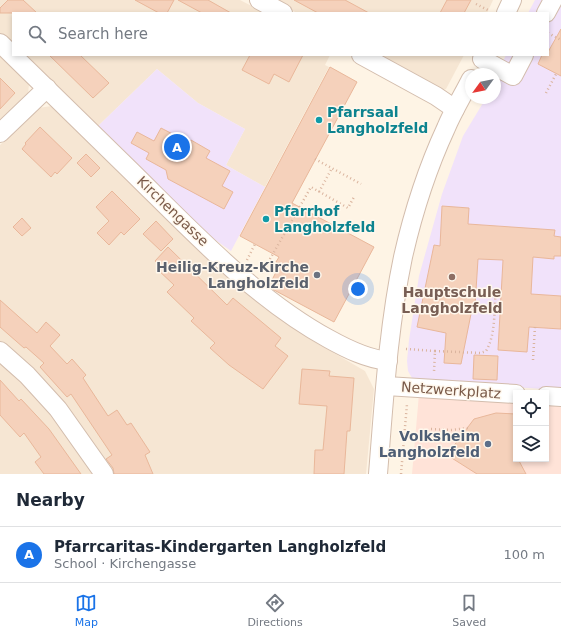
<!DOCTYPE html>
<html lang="en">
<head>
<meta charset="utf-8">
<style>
  body { margin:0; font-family:"DejaVu Sans",sans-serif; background:#f6f6f7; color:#1f2937 }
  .controls { position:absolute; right:12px; bottom:12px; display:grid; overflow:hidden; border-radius:0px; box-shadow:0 2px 6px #0003 }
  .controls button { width:36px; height:36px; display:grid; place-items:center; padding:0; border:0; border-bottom:1px solid #e0e1e3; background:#fff; color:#1f2937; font:20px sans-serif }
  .compass { position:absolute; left:465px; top:68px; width:36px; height:36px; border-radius:50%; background:#fff; box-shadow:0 2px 6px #0003; rotate:237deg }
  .you { position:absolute; left:358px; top:289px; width:14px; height:14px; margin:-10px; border:3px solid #fff; border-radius:50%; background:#1a73e8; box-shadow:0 0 0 6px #1a73e833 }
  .badge { display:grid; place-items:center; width:26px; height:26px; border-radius:50%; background:#1a73e8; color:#fff; font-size:13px; font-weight:700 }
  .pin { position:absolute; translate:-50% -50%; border:2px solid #fff; box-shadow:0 1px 4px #0006 }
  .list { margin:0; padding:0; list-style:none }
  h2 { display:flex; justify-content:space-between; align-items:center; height:52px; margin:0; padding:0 16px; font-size:17px }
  h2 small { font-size:13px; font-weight:400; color:#747a83 }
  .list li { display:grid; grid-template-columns:26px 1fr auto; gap:12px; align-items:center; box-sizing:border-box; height:56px; padding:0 16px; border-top:1px solid #e0e1e3 }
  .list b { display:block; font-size:15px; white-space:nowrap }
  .list p { margin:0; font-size:13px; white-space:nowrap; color:#747a83 }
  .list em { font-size:13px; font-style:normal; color:#747a83 }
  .icon { flex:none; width:22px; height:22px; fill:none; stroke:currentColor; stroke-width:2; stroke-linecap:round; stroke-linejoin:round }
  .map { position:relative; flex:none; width:561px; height:474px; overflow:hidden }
  .search { position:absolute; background:#fff; box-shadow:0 2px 6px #0003; left:12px; right:12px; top:12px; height:44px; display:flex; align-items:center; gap:10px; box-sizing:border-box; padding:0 14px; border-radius:0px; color:#747a83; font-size:15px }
  .sheet { height:108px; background:#fff }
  nav { display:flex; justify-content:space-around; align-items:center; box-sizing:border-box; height:56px; border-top:1px solid #e0e1e3; background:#fff; font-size:11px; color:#747a83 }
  nav a { display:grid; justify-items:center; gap:2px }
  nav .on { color:#1a73e8 }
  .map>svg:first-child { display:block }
  .residential { fill:#f6e6d3 }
  .commercial { fill:#ffe3d8 }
  .education { fill:#f1e2fa }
  .building { fill:#f5d1bb; stroke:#e9b79a }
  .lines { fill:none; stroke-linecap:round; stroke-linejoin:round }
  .minor-casing { stroke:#d3bdad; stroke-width:20 }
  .path { stroke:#dab49e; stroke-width:2.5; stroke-dasharray:1 3; stroke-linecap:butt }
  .minor { stroke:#fff; stroke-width:18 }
  .culture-dot { fill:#0f9aa8; stroke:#fff8ed; stroke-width:1.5 }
  .worship-dot { fill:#6b7280; stroke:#fff8ed; stroke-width:1.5 }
  .education-dot { fill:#8d6e63; stroke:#fff8ed; stroke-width:1.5 }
  .service-dot { fill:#5c6f8a; stroke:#fff8ed; stroke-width:1.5 }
  .labels { text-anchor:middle; stroke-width:3; stroke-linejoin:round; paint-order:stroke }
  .culture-label { font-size:14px; font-weight:bold; fill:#0d838f; stroke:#fff8ed; text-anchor:start }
  .street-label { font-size:14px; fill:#795948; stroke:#fff8ed }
  .worship-label { font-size:14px; font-weight:bold; fill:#5b616d; stroke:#fff8ed; text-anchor:end }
  .education-label { font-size:14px; font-weight:bold; fill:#785e54; stroke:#fff8ed }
  .service-label { font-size:14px; font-weight:bold; fill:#4e5e75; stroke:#fff8ed; text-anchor:end }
</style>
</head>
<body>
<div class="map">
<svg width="561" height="474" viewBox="0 0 561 474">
  <rect width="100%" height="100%" fill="#fef4e5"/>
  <!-- residential -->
  <g class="residential">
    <path d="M0 0H240L265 13H13V46L0 34Z"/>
    <path d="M273 0H493L487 13H297Z"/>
    <path d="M0 55 29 83 28 96 0 123Z"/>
    <path d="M22 55H330L325 65 329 67 265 187 226 165 245 129 198 103 157 69 97 127Z"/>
    <path d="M375 55H464L446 89 443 90Z"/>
    <path d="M52 106 250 295 279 318 308 338 365 371 374 389 366 474H112L17 357 0 341V145L38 108Z"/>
    <path d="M0 362 35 395 52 414 95 474H0Z"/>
  </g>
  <!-- commercial -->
  <path class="commercial" d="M419 394 516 402V459H546V405L561 406V474H412Z"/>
  <!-- education -->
  <g class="education">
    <path d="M535 0H561V390L418 381 412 378 408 371 407 361 409 340 419 276 442 194 463 136 486 98H495V77L506 55H548V13H528Z"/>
    <path d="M157 69 198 103 245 129 226 165 265 187 231 251 214 239 97 127Z"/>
  </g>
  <!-- building -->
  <g class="building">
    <path d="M8 0H23L37 13H0V8Z"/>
    <path d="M135 0H174L167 13H159Z"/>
    <path d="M178 0H208L231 13H202Z"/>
    <path d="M294 0H345L369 13H318Z"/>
    <path d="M447 0H471L464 13H440Z"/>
    <path d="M561 29V76L538 64 542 55H548V52Z"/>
    <path d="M49 55H80L109 83 93 98Z"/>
    <path d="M250 55H303L289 82 274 74 269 84 242 70Z"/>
    <path d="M330 67 357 82 292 203 374 247 334 322 274 290 269 286 280 264 276 262 279 257 240 236Z"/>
    <path d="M0 78 15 93 0 109Z"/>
    <path d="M40 127 72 158 57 174 55 172 51 177 22 149 26 144 25 143Z"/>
    <path d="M161 128 190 143 191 140 210 151 206 158 230 171 222 186 233 192 224 209 168 179 166 170 146 159 149 153 131 143 137 132 154 141Z"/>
    <path d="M86 154 100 168 91 177 77 163Z"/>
    <path d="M112 191 140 219 124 235 121 232 109 245 97 233 109 221 96 207Z"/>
    <path d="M442 206 469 208 468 224 555 230 554 236 561 237V256H554V259L533 257 531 294 561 296V329L529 327 527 352 498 350 503 260 478 259 475 306 471 314 461 364 444 363 446 333 417 327 434 245 440 246Z"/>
    <path d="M22 218 31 228 22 236 13 227Z"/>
    <path d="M156 221 173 239 161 251 143 234Z"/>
    <path d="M168 247 227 305 233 298 281 338 275 346 288 356 263 389 229 365 210 348 215 343 191 321 194 318 167 292 174 285 157 269 160 266 155 261Z"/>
    <path d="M0 300 37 333 46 322 60 335 50 346 67 364 72 359 86 375 83 378 108 416 117 410 127 425 131 423 150 452 145 455 153 474H114L113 468 106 459 112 455 71 394 67 397 40 367 44 363 26 347 24 348 0 327Z"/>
    <path d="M474 355 498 356 497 380 473 379Z"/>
    <path d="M302 369 330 371 329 376 354 378 350 431H347L344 474H314L315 450H323L327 406 299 404Z"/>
    <path d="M0 380 19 401 21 399 49 429 81 474H44L35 462 41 457 24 433 20 437 0 415Z"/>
    <path d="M496 413 516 414V459H518L526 474H477L447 455 474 419Z"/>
  </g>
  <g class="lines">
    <defs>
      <g id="minor">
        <path d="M259 0 283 13"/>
        <path d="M506 13 512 0"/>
        <path d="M546 13 553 0"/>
        <path d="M0 43C44 86 88 129 132 172 192 231 254 298 329 339 347 349 367 359 388 361"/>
        <path d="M361 55 436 96 455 109"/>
        <path d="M482 59 513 76 524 55"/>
        <path d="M0 133 47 88"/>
        <path d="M0 351 27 375 58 409 104 474"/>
        <path d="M386 386 516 394"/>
        <path d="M546 396 561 397"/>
        <path d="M378 474C384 401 388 329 403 257 413 213 427 169 446 128 453 111 463 95 471 79"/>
      </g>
    </defs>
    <!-- minor casing -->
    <use href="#minor" class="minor-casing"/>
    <!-- path -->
    <g class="path">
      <path d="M476 4 490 11"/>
      <path d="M548 33 561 40"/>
      <path d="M546 93 556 74"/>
      <path d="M315 159 361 184"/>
      <path d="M319 192 332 168"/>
      <path d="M247 260 255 244"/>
      <path d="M262 273 311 187 348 208 354 197"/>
      <path d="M406 349 435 351 434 372"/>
      <path d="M435 351 481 353 486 351C496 335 494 308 496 289"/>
      <path d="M533 360 535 326"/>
      <path d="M431 429 451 430 468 428"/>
      <path d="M401 474 407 404"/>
    </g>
    <!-- minor -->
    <use href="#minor" class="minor"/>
  </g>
  <!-- markers -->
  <g class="culture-dot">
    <circle cx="319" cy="120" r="4"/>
    <circle cx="266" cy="219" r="4"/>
  </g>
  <circle class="worship-dot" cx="317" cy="275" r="4"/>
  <circle class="education-dot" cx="452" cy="277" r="4"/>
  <circle class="service-dot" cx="488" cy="444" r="4"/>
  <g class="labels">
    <!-- culture labels -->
    <g class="culture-label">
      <text x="327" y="117">Pfarrsaal<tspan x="327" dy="16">Langholzfeld</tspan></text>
      <text x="274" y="216">Pfarrhof<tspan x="274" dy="16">Langholzfeld</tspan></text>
    </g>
    <!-- street labels -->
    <g class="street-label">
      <text transform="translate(173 211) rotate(44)" y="5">Kirchengasse</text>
      <text transform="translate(451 390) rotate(4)" y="5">Netzwerkplatz</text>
    </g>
    <!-- worship labels -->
    <g class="worship-label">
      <text x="309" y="272">Heilig-Kreuz-Kirche<tspan x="309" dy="16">Langholzfeld</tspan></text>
    </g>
    <!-- education labels -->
    <g class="education-label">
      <text x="452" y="297">Hauptschule<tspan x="452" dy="16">Langholzfeld</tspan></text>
    </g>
    <!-- service labels -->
    <g class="service-label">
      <text x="480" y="441">Volksheim<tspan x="480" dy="16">Langholzfeld</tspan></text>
    </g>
  </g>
</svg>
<div class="controls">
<button><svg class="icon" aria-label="locate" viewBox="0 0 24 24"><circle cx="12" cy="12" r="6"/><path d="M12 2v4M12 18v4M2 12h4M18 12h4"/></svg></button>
<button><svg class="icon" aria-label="layers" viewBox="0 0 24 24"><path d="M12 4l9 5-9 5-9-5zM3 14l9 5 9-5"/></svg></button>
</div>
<svg class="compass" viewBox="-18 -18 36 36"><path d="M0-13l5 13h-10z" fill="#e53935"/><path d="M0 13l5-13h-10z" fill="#747a83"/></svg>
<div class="you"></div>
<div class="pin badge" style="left:177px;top:147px">A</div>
<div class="search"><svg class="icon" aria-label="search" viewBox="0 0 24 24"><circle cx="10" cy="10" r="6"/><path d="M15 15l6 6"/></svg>Search here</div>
</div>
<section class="sheet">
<h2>Nearby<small></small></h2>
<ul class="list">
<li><span class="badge">A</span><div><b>Pfarrcaritas-Kindergarten Langholzfeld</b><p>School · Kirchengasse</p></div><em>100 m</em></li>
</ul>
</section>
<nav>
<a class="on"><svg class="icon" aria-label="map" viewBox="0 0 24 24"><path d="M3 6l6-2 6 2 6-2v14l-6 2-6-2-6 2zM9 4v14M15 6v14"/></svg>Map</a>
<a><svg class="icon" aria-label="directions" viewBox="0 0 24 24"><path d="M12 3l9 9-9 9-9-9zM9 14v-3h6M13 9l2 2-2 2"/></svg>Directions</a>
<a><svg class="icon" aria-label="saved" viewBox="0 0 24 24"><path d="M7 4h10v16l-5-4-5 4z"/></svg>Saved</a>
</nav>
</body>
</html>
